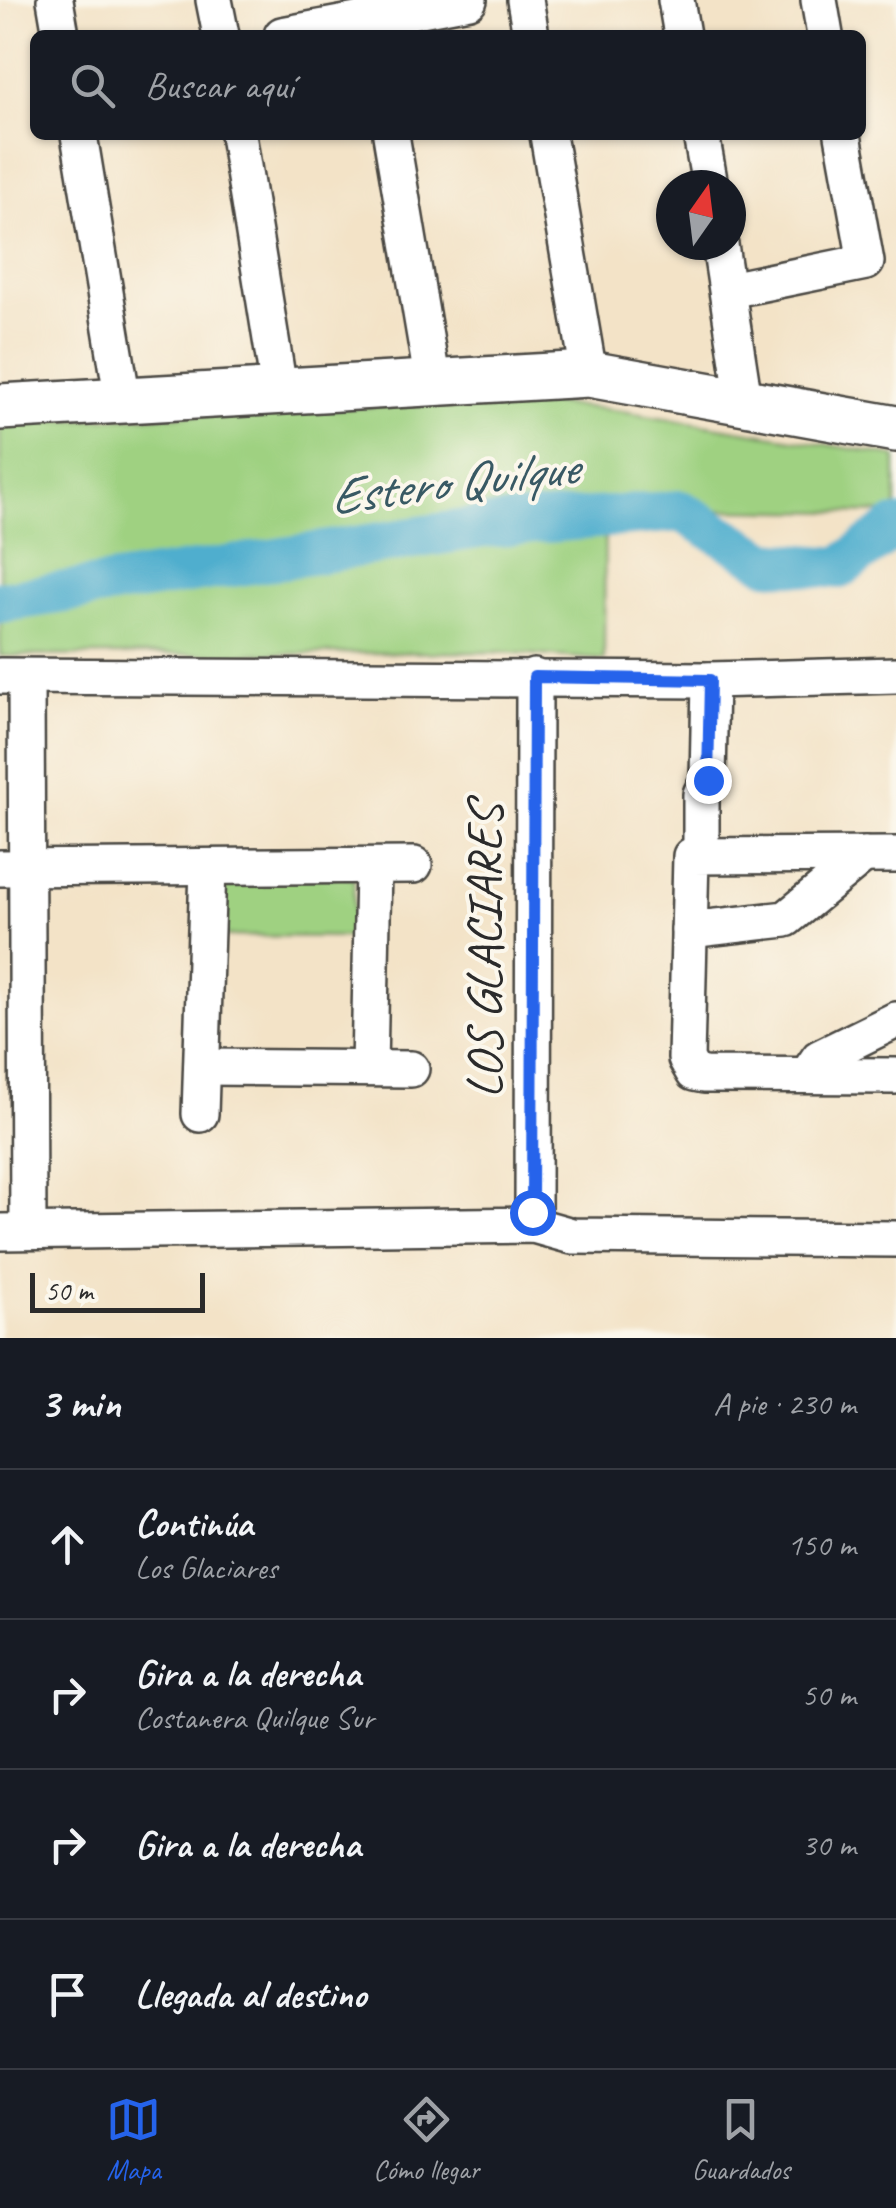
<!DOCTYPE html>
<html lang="es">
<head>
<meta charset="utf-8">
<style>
  body { margin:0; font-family:Caveat,sans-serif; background:#242831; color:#f1f3f6 }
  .compass { position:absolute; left:656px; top:170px; width:90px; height:90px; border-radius:50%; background:#171b24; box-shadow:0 2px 8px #0004; rotate:14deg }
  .scale { position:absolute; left:30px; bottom:25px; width:175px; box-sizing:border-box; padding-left:10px; border:5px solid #2b2b2b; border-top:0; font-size:28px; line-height:35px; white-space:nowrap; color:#2b2b2b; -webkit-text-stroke:8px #fbf7ec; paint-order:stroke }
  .stop { position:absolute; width:30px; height:30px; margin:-22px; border:8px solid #2563eb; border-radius:50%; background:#fff }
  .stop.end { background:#2563eb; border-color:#fff; box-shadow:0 2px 10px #0008 }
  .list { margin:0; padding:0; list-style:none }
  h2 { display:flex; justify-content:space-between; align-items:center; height:130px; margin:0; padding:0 40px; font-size:42px }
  h2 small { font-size:32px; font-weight:400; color:#9ea1a6 }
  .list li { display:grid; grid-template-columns:65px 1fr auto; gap:30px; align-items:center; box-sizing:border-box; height:150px; padding:0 40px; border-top:2px solid #363941 }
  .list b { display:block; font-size:38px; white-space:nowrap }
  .list p { margin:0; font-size:32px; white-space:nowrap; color:#9ea1a6 }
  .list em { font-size:32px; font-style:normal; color:#9ea1a6 }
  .icon { flex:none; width:55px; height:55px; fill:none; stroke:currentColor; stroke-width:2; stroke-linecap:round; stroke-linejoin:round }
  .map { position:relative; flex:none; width:896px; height:1338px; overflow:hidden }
  .search { position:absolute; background:#171b24; box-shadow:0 2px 8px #0004; left:30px; right:30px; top:30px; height:110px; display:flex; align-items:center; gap:25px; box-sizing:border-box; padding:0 35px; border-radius:15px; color:#9ea1a6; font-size:38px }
  .sheet { height:730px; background:#171b24 }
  nav { display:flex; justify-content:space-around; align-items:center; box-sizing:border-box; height:140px; border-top:2px solid #363941; background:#171b24; font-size:28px; color:#9ea1a6 }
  nav a { display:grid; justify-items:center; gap:5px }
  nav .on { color:#2563eb }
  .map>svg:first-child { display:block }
  .green { fill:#9fd181; stroke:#657e56; stroke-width:2.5 }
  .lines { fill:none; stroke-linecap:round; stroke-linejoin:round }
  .river { stroke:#50aece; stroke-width:42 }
  .minor-casing { stroke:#494742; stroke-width:40 }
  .major-casing { stroke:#494742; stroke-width:50 }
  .minor { stroke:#fff; stroke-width:35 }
  .major { stroke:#fff; stroke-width:45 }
  .route { stroke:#2563eb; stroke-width:12 }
  .labels { text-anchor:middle; stroke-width:8; stroke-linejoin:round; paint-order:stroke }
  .street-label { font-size:50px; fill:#2b2b2b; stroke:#fbf7ec }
  .water-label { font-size:52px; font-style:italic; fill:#385964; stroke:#fbf7ec }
</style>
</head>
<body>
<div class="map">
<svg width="896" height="1338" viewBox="0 0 896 1338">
  <rect width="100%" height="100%" fill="#fbf7ec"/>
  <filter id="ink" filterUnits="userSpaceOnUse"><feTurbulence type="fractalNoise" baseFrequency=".01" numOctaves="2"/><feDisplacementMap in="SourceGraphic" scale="20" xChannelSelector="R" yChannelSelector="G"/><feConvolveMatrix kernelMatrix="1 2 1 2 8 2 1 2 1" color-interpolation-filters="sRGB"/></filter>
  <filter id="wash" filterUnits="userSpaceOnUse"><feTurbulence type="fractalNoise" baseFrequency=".0048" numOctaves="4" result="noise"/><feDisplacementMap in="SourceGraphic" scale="40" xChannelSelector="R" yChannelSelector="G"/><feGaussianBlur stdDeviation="2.25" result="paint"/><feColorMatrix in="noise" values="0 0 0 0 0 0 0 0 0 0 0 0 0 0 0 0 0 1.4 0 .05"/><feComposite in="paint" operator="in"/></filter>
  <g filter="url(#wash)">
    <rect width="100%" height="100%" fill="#f3e3c7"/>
    <!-- green -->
    <g class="green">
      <path d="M522 400 622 411 896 456V513L605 508 604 660 502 652 0 656V423Z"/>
      <path d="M216 875 354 877 353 937 217 936Z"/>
    </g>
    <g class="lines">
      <!-- river -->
      <path class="river" d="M0 602 484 527 681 511 767 562 840 568 896 527"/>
    </g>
  </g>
  <g filter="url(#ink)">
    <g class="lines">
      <defs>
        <g id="minor">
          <path d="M55 0 61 35"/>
          <path d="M214 0 221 35"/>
          <path d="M525 0 531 35"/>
          <path d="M676 0 682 35"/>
          <path d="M819 0 825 35"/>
          <path d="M282 35 469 0"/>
          <path d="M79 135 123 401"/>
          <path d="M238 135 279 389"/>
          <path d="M391 135 433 384"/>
          <path d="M548 135 589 374"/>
          <path d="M701 135 710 185"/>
          <path d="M720 245 744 401"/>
          <path d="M729 290 866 262 843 135"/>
          <path d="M0 676 710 680 896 675"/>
          <path d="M26 677 28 1231"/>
          <path d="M701 854V794L708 780 710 680"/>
          <path d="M896 855 691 856 686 1059 694 1073 704 1075 896 1076"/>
          <path d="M0 868 414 865"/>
          <path d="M689 930 786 919 864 855"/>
          <path d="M202 1067 411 1069"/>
          <path d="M369 1068 373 868"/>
          <path d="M808 1074 819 1058 896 1020"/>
          <path d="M200 1114 208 868"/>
          <path d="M533 1225 534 677"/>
          <path d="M0 1232 533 1225 572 1236 896 1239"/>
        </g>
        <path id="major" d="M0 407 589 374 896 429"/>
      </defs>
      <!-- minor casing -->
      <use href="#minor" class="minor-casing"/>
      <!-- major casing -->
      <use href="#major" class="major-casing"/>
      <!-- minor -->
      <use href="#minor" class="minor"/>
      <!-- major -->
      <use href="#major" class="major"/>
    </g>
  </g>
  <g class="lines" filter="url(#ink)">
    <!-- route -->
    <path class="route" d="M532 1212 534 677 710 680 708 780"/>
  </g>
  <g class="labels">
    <!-- street labels -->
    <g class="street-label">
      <text transform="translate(483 951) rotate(-90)" y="18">LOS GLACIARES</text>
    </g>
    <!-- water labels -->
    <g class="water-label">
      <text transform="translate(453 481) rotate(-7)" y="18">Estero Quilque</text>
    </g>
  </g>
</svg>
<svg class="compass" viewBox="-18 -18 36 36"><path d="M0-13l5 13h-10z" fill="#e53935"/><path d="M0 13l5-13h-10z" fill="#9ea1a6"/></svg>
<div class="scale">50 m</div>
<div class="stop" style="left:532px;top:1212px"></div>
<div class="stop end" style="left:708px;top:780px"></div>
<div class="search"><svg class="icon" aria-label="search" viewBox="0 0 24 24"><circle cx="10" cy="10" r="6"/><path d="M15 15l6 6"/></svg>Buscar aquí</div>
</div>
<section class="sheet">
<h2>3 min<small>A pie · 230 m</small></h2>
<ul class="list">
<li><svg class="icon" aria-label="ahead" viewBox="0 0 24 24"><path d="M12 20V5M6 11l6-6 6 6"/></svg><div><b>Continúa</b><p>Los Glaciares</p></div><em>150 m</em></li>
<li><svg class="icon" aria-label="right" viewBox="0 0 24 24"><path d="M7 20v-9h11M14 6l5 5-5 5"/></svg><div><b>Gira a la derecha</b><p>Costanera Quilque Sur</p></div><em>50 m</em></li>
<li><svg class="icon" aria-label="right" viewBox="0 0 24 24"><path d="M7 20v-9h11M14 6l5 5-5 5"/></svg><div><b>Gira a la derecha</b></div><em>30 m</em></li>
<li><svg class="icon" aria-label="arrive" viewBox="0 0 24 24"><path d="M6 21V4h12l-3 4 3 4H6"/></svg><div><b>Llegada al destino</b></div></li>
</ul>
</section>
<nav>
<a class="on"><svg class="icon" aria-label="map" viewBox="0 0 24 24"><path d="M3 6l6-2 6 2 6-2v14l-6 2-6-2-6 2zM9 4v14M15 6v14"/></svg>Mapa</a>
<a><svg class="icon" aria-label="directions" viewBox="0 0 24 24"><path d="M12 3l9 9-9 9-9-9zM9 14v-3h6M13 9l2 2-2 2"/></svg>Cómo llegar</a>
<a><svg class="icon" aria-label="saved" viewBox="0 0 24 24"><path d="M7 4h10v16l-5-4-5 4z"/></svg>Guardados</a>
</nav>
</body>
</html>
